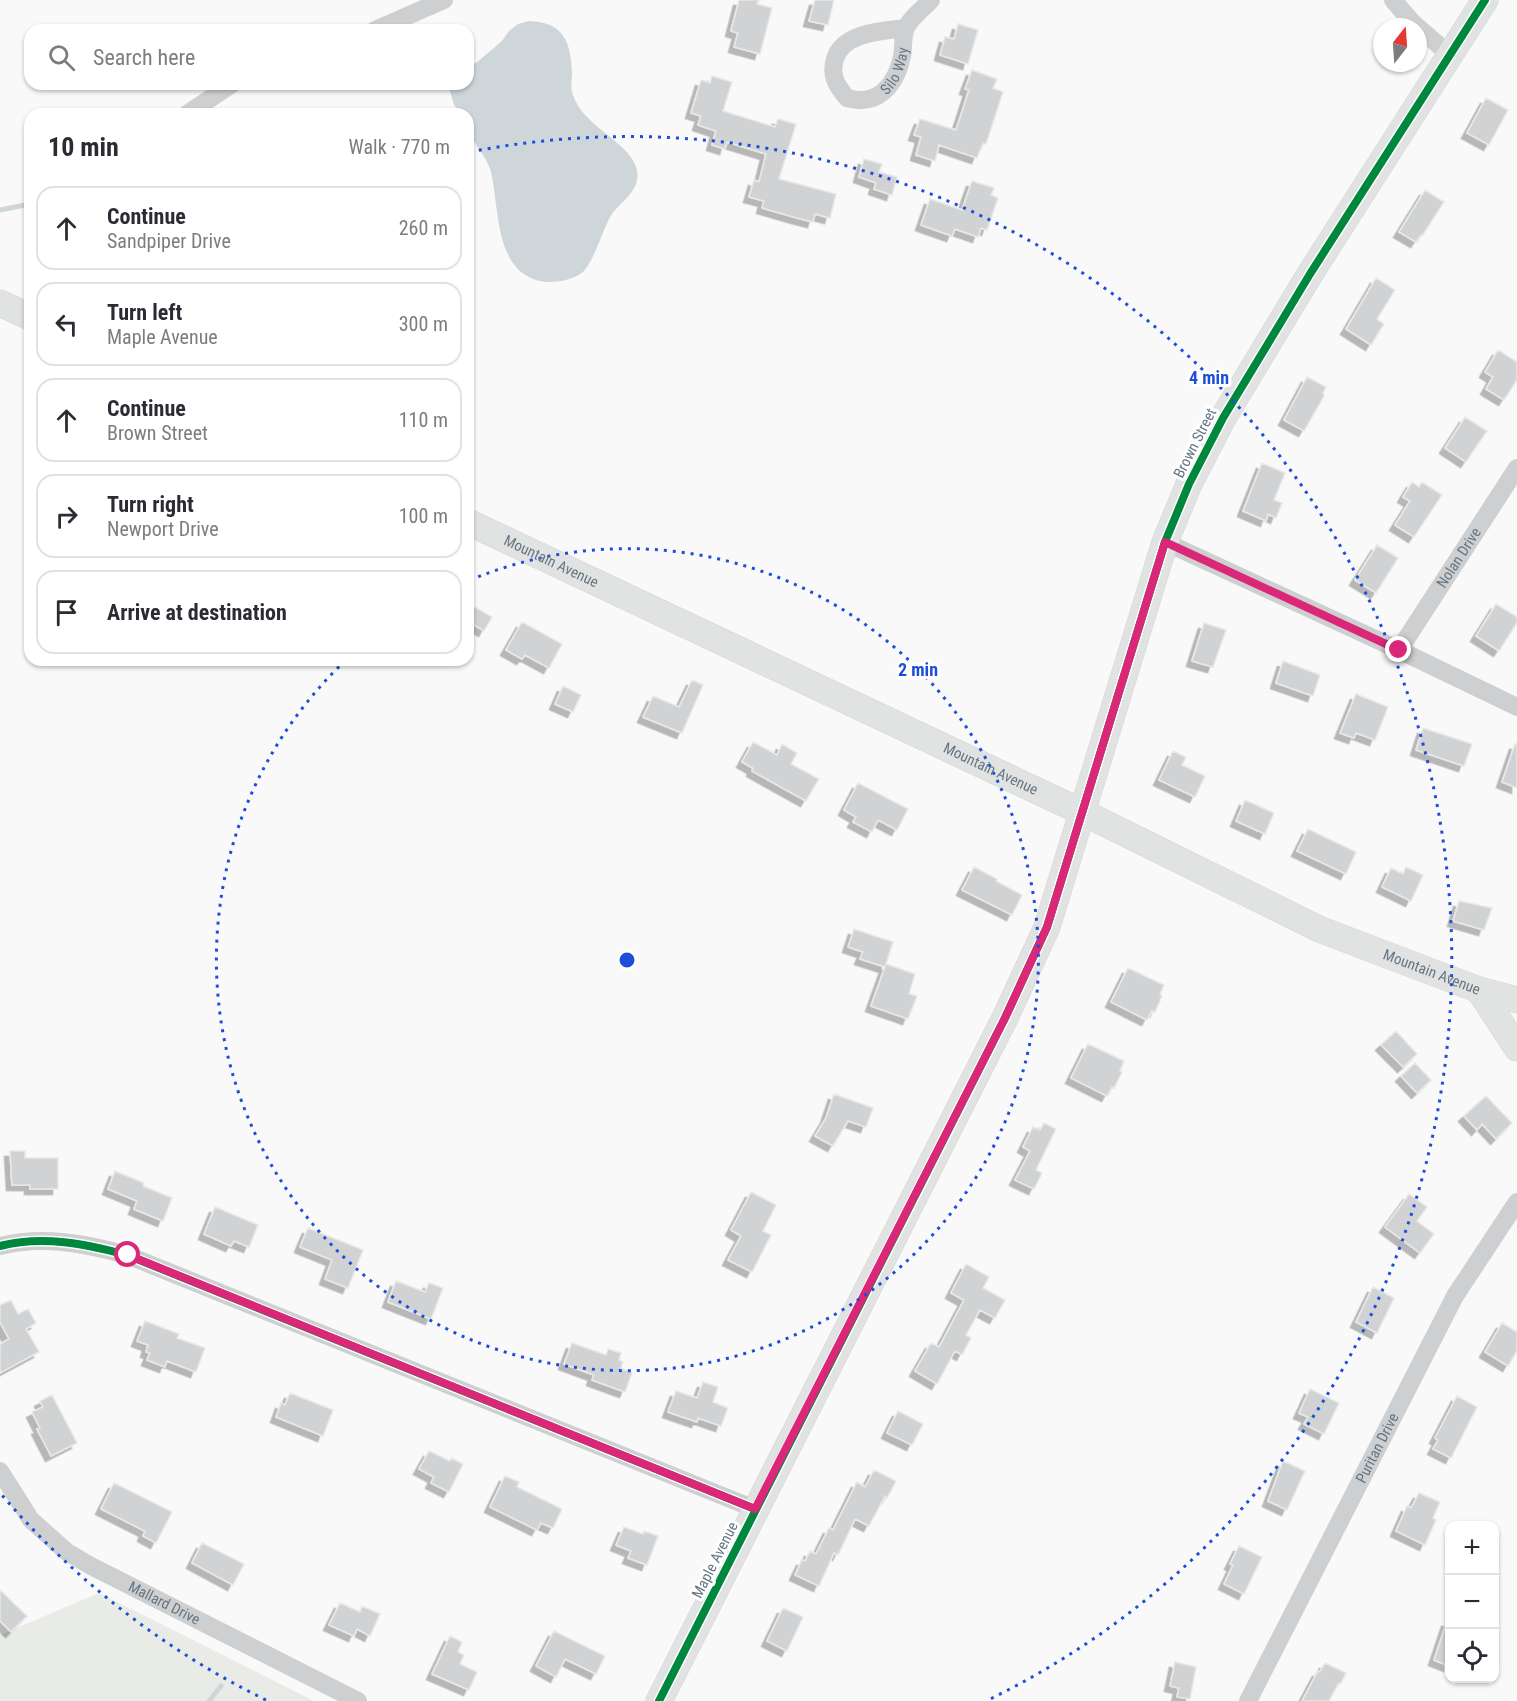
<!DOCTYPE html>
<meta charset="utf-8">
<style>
:root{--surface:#fff;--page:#f2f2f3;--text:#2b2b33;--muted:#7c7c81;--line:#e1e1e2}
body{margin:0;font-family:"Roboto Condensed",sans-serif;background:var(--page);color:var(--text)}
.controls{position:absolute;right:18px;bottom:18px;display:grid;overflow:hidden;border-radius:12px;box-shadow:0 2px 4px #0004}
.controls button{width:54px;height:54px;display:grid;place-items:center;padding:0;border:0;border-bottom:2px solid var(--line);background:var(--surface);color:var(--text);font:30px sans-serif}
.compass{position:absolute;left:1373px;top:18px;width:54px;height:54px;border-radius:50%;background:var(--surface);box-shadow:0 2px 4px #0004;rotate:17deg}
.stop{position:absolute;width:18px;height:18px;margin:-14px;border:4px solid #db2777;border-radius:50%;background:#fff}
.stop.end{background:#db2777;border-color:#fff;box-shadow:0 2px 6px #0008}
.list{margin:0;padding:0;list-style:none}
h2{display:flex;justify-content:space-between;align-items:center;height:78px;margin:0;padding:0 24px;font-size:26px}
h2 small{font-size:20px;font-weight:400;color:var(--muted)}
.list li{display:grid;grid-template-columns:39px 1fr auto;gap:18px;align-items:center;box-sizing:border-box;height:84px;margin:0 12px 12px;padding:0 12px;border:2px solid var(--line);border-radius:18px}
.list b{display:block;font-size:22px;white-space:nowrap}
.list p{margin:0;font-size:20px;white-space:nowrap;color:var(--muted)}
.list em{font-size:20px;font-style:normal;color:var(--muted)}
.icon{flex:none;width:33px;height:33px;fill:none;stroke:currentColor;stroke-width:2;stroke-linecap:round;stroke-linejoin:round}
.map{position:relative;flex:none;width:1517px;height:1701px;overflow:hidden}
.search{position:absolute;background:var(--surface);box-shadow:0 2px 4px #0004;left:24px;top:24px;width:450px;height:66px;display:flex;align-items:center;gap:15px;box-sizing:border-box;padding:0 21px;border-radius:18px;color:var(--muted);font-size:22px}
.panel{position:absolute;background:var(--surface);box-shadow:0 2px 4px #0004;left:24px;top:108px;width:450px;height:558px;border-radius:18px}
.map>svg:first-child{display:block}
.green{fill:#e8ebe6}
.water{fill:#ced6d9}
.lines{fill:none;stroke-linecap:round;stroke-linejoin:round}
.stream{stroke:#ced6d9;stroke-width:5}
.building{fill:#d0d2d3;stroke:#e8e8e8;stroke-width:1.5;filter:url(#shadow)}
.secondary-casing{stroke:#d5d6d7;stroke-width:27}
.street{stroke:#cecfd0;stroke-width:18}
.secondary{stroke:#e1e2e2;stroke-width:26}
.cycleway-casing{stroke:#fff;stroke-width:11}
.cycleway{stroke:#00873e;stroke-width:8}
.route{stroke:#db2777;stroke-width:8}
.ring{fill:none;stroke:#1d4ed8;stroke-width:3;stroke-dasharray:3 6}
.labels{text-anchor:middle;stroke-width:6;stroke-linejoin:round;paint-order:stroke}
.street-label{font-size:15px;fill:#657683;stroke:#fff}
.centre{fill:#1d4ed8;stroke:#fff;stroke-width:3}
.ring-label{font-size:18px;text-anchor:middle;font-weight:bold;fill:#1d4ed8;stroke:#fff;stroke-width:6;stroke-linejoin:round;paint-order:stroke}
</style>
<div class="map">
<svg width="1517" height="1701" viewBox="0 0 1517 1701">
<defs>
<filter id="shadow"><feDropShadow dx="-5.5" dy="5.5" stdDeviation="0" flood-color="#0004"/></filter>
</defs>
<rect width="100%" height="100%" fill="#f9f9f9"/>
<path class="green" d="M99,1593L119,1603L314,1701H0V1635Z"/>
<path class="water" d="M529,21C563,22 571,41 572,73C572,81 570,87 573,95C583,127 631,142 637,170C641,193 619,201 609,219C602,233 593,262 583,272C575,279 559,282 549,282C494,279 500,211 491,172C487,156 472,143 468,128C467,124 468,118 468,114H460L454,105L448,84H468V64L476,63L502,41L509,31L518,24Z"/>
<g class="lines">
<path class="stream" d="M0,210L30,204
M209,1701L221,1686"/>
</g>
<path class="building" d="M739,0H759L757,4L772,8L760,54L734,47L738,33L731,31Z
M815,0H834L828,25L809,21Z
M958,24L978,30L968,64L940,55L945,37L954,39Z
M972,70L997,79L993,88L1003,92L986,144L983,143L977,158L939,145L935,161L916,155L921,137L914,135L920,119L956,130L969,90L965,89Z
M712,76L732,82L723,111L775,127L778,119L796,124L779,179L836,194L830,218L815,214L813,222L797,218L762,208L764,201L749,197L754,180L759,182L766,154L727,142L725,149L712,145L716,131L698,125L701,116L691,113L701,80L710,83Z
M1486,98L1508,110L1489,145L1467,133Z
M864,159L882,164L879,172L897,177L892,195L874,189L876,183L859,177Z
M972,181L994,188L991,195L998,198L987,230L981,228L978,237L955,229L952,236L921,225L930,199L962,210Z
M1425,190L1444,202L1422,236L1421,235L1416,242L1399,232Z
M1376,278L1395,290L1377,319L1384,324L1371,345L1346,329Z
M1498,350L1517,362V380L1504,400L1486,389L1493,377L1485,372Z
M1307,377L1326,387L1323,393L1324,396L1304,431L1284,420Z
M1465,417L1487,431L1466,462L1445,448Z
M1262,463L1285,473L1274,500L1282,503L1276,518L1268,514L1266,521L1243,511Z
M1412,482L1419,487L1422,482L1442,495L1414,537L1395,525L1410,501L1403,497Z
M1377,545L1398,558L1376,593L1355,580Z
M468,603L492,617L484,631L468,621Z
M1496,604L1517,617V623L1499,651L1476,636Z
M522,622L562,644L549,668L525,655L522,659L506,650Z
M1204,623L1226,630L1213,667L1192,661Z
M1283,661L1320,675L1313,696L1276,683Z
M692,680L703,685L682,733L643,717L653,696L679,707Z
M563,686L581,695L573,712L555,704Z
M1356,694L1388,707L1375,740L1356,733L1354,738L1340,733Z
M1423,728L1472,744L1464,766L1416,750Z
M753,742L777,755L782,744L797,753L791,764L819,779L806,801L752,771L753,768L742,762Z
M1515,744H1517V788L1502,782Z
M1173,751L1186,757L1182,765L1205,776L1195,797L1159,780Z
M858,783L908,809L897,830L878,820L872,832L853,822L856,817L844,810Z
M1245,800L1274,813L1265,834L1236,821Z
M1308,829L1356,852L1346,874L1297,851Z
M974,867L997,879L996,881L1022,895L1012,915L962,890Z
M1406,867L1423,875L1411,901L1382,887L1391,868L1403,874Z
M1459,901L1492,908L1484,930L1453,921Z
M854,929L893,942L885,967L860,959L863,952L848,947Z
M886,964L915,974L909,994L917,996L908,1019L871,1006Z
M1128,968L1164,985L1160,994L1162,996L1155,1012L1152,1011L1147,1020L1111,1002Z
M1396,1031L1417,1054L1403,1067L1381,1045Z
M1088,1044L1124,1061L1120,1071L1122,1072L1114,1088L1112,1087L1107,1096L1071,1078Z
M1415,1063L1431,1080L1417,1093L1401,1076Z
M834,1094L873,1108L866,1127L848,1121L833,1146L815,1136L826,1118Z
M1486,1096L1512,1123L1496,1139L1482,1124L1477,1130L1464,1116Z
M1044,1123L1056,1129L1036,1170L1042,1173L1034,1189L1015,1180L1030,1151L1023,1147L1033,1127L1040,1130Z
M10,1151H25V1158H58V1189H30V1185H12Z
M115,1171L144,1183L143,1186L172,1198L163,1221L134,1209L137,1201L108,1189Z
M751,1192L776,1205L763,1231L771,1235L752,1272L728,1260L741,1236L731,1230Z
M1409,1194L1427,1207L1417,1221L1434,1234L1420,1253L1385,1227Z
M215,1207L258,1225L249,1247L234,1241L231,1246L204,1234Z
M308,1228L363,1250L348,1288L325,1279L332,1260L300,1247Z
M966,1264L989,1277L983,1288L1005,1300L995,1318L980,1310L966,1335L971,1338L962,1355L955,1351L937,1384L915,1371L931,1343L939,1347L964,1300L951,1293Z
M396,1281L425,1292L429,1283L443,1288L431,1319L388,1302Z
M1373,1287L1394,1298L1377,1333L1356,1322Z
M11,1300L18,1314L28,1309L36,1323L26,1329L39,1352L0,1373V1344L9,1339L0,1322V1305Z
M145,1321L179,1334L177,1338L205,1348L196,1372L167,1361L165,1367L147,1360L150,1353L146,1352L148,1345L137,1341Z
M1502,1323L1517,1332V1351L1508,1366L1485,1352Z
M572,1343L606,1355L608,1349L621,1353L619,1360L623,1362L621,1368L632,1373L625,1392L592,1380L594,1375L564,1364Z
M703,1382L718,1387L713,1402L728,1408L721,1426L698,1418L697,1422L668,1412L676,1391L697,1398Z
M1310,1389L1339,1403L1324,1434L1304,1424L1308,1417L1299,1413Z
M290,1393L333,1410L323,1436L276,1417L281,1403L285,1405Z
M52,1395L77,1443L51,1456L37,1429L40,1428L32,1412L43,1407L40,1401Z
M1457,1396L1477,1407L1451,1458L1433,1449L1438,1440L1435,1438Z
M898,1411L923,1424L912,1445L887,1433Z
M429,1451L450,1461L451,1458L463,1464L449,1492L431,1483L434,1477L419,1469Z
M1283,1461L1305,1471L1287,1510L1268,1501Z
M874,1470L896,1481L887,1498L885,1496L869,1526L855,1519L838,1555L834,1553L819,1586L795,1575L802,1560L805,1561L810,1551L816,1554L829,1528L833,1530L857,1482L865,1487Z
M505,1476L519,1482L517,1487L562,1509L553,1528L541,1523L537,1530L490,1507Z
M114,1483L172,1512L156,1543L143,1536L145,1531L101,1509Z
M1419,1493L1440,1502L1433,1518L1436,1520L1425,1545L1396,1531L1407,1506L1411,1508Z
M624,1527L643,1534L644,1531L658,1536L647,1565L628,1558L631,1551L616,1545Z
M202,1543L244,1564L233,1585L192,1563Z
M1239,1546L1262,1557L1244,1594L1224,1584L1233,1565L1230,1564Z
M0,1590L27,1616L11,1632L0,1621Z
M340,1603L360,1612L362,1606L380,1614L370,1636L357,1629L354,1636L329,1625Z
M783,1608L803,1617L787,1651L767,1641Z
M1447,1621H1449V1666L1434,1660Z
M554,1631L605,1656L596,1674L565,1659L556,1677L536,1666Z
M450,1636L462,1642L458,1652L464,1655L460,1664L477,1672L469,1690L432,1674Z
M1175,1662L1196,1667L1190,1699L1177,1697L1179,1688L1170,1686Z
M1325,1663L1346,1673L1341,1683L1338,1684L1329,1701H1302L1318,1671L1320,1672Z"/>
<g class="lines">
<defs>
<g id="secondary">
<path d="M0,303L30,317"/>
<path id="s5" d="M468,522L1082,812L1319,929L1479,990L1517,1000"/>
<path d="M1479,990L1517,1048"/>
<path d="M659,1701L1005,1018L1047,927L1165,542L1189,484L1223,418L1310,274L1485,0"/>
</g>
</defs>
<use href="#secondary" class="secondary-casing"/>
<g class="street">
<path d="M1393,0L1412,22L1450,55"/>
<path id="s1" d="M906,28C883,31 843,32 835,59C830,75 836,85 847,98C878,107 896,85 902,56C904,48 902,36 906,28C910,18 924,8 931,0"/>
<path d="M375,30L444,0"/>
<path d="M187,114L232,84"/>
<path d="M1165,542L1399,650L1517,707"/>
<path id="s2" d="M1399,650L1517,468"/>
<path d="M0,1246C43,1235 86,1244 127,1255L755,1509"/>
<path id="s3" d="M0,1471L31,1520L67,1552L91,1566L358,1701"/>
<path id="s4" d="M1248,1701L1455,1296L1517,1202"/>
</g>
<use href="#secondary" class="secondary"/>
<defs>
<path id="cycleway" d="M0,1246C43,1235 86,1244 127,1255L755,1509
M659,1701L1005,1018L1047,927L1165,542L1189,484L1223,418L1310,274L1485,0"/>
</defs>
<use href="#cycleway" class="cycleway-casing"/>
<use href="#cycleway" class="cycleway"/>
</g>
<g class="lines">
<path class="route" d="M128,1255L755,1509L1005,1018L1047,927L1165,542L1399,650"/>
</g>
<g class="ring">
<path d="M470 580A411 411 0 1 1 344 662"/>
<path d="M266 1700A823 823 0 0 1 1 1494M470 152A823 823 0 0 1 988 1700"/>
</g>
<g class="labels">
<g class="street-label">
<text dy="5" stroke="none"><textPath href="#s1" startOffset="188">Silo Way</textPath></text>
<text transform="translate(1195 443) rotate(-63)" y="5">Brown Street</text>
<text dy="5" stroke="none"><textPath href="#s2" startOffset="110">Nolan Drive</textPath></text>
<text dy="5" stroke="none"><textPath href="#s5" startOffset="92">Mountain Avenue</textPath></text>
<text dy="5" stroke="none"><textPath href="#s5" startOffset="578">Mountain Avenue</textPath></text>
<text dy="5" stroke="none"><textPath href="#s5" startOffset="1064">Mountain Avenue</textPath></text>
<text dy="5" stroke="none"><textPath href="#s4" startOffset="284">Puritan Drive</textPath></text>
<text transform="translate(715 1560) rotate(-63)" y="5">Maple Avenue</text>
<text dy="5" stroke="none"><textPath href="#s3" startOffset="216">Mallard Drive</textPath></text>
</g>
</g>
<circle cx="627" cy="960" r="9" class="centre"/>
<g class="ring-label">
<text x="1209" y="384">4 min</text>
<text x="918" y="676">2 min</text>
</g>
</svg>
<div class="controls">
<button>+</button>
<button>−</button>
<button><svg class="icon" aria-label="locate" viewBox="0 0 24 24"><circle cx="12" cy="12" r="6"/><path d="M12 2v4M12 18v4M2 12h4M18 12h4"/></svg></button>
</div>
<svg class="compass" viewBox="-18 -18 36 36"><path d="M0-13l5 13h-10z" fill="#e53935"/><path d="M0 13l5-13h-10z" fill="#7c7c81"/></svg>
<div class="stop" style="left:128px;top:1255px"></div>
<div class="stop end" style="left:1399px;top:650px"></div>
<div class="search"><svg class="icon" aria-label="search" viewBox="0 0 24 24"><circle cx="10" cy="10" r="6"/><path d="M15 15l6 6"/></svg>Search here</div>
<section class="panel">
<h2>10 min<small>Walk · 770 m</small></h2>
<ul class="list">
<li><svg class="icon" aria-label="ahead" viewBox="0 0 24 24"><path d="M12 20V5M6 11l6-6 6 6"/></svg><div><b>Continue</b><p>Sandpiper Drive</p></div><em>260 m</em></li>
<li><svg class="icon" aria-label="left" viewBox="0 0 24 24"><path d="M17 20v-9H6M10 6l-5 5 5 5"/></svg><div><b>Turn left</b><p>Maple Avenue</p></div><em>300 m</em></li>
<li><svg class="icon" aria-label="ahead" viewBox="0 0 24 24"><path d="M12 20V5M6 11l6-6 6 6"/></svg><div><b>Continue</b><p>Brown Street</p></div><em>110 m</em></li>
<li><svg class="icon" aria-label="right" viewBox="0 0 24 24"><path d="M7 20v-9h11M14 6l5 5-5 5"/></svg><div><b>Turn right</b><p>Newport Drive</p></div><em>100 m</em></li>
<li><svg class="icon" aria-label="arrive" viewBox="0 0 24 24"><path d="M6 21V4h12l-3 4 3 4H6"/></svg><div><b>Arrive at destination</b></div></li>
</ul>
</section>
</div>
